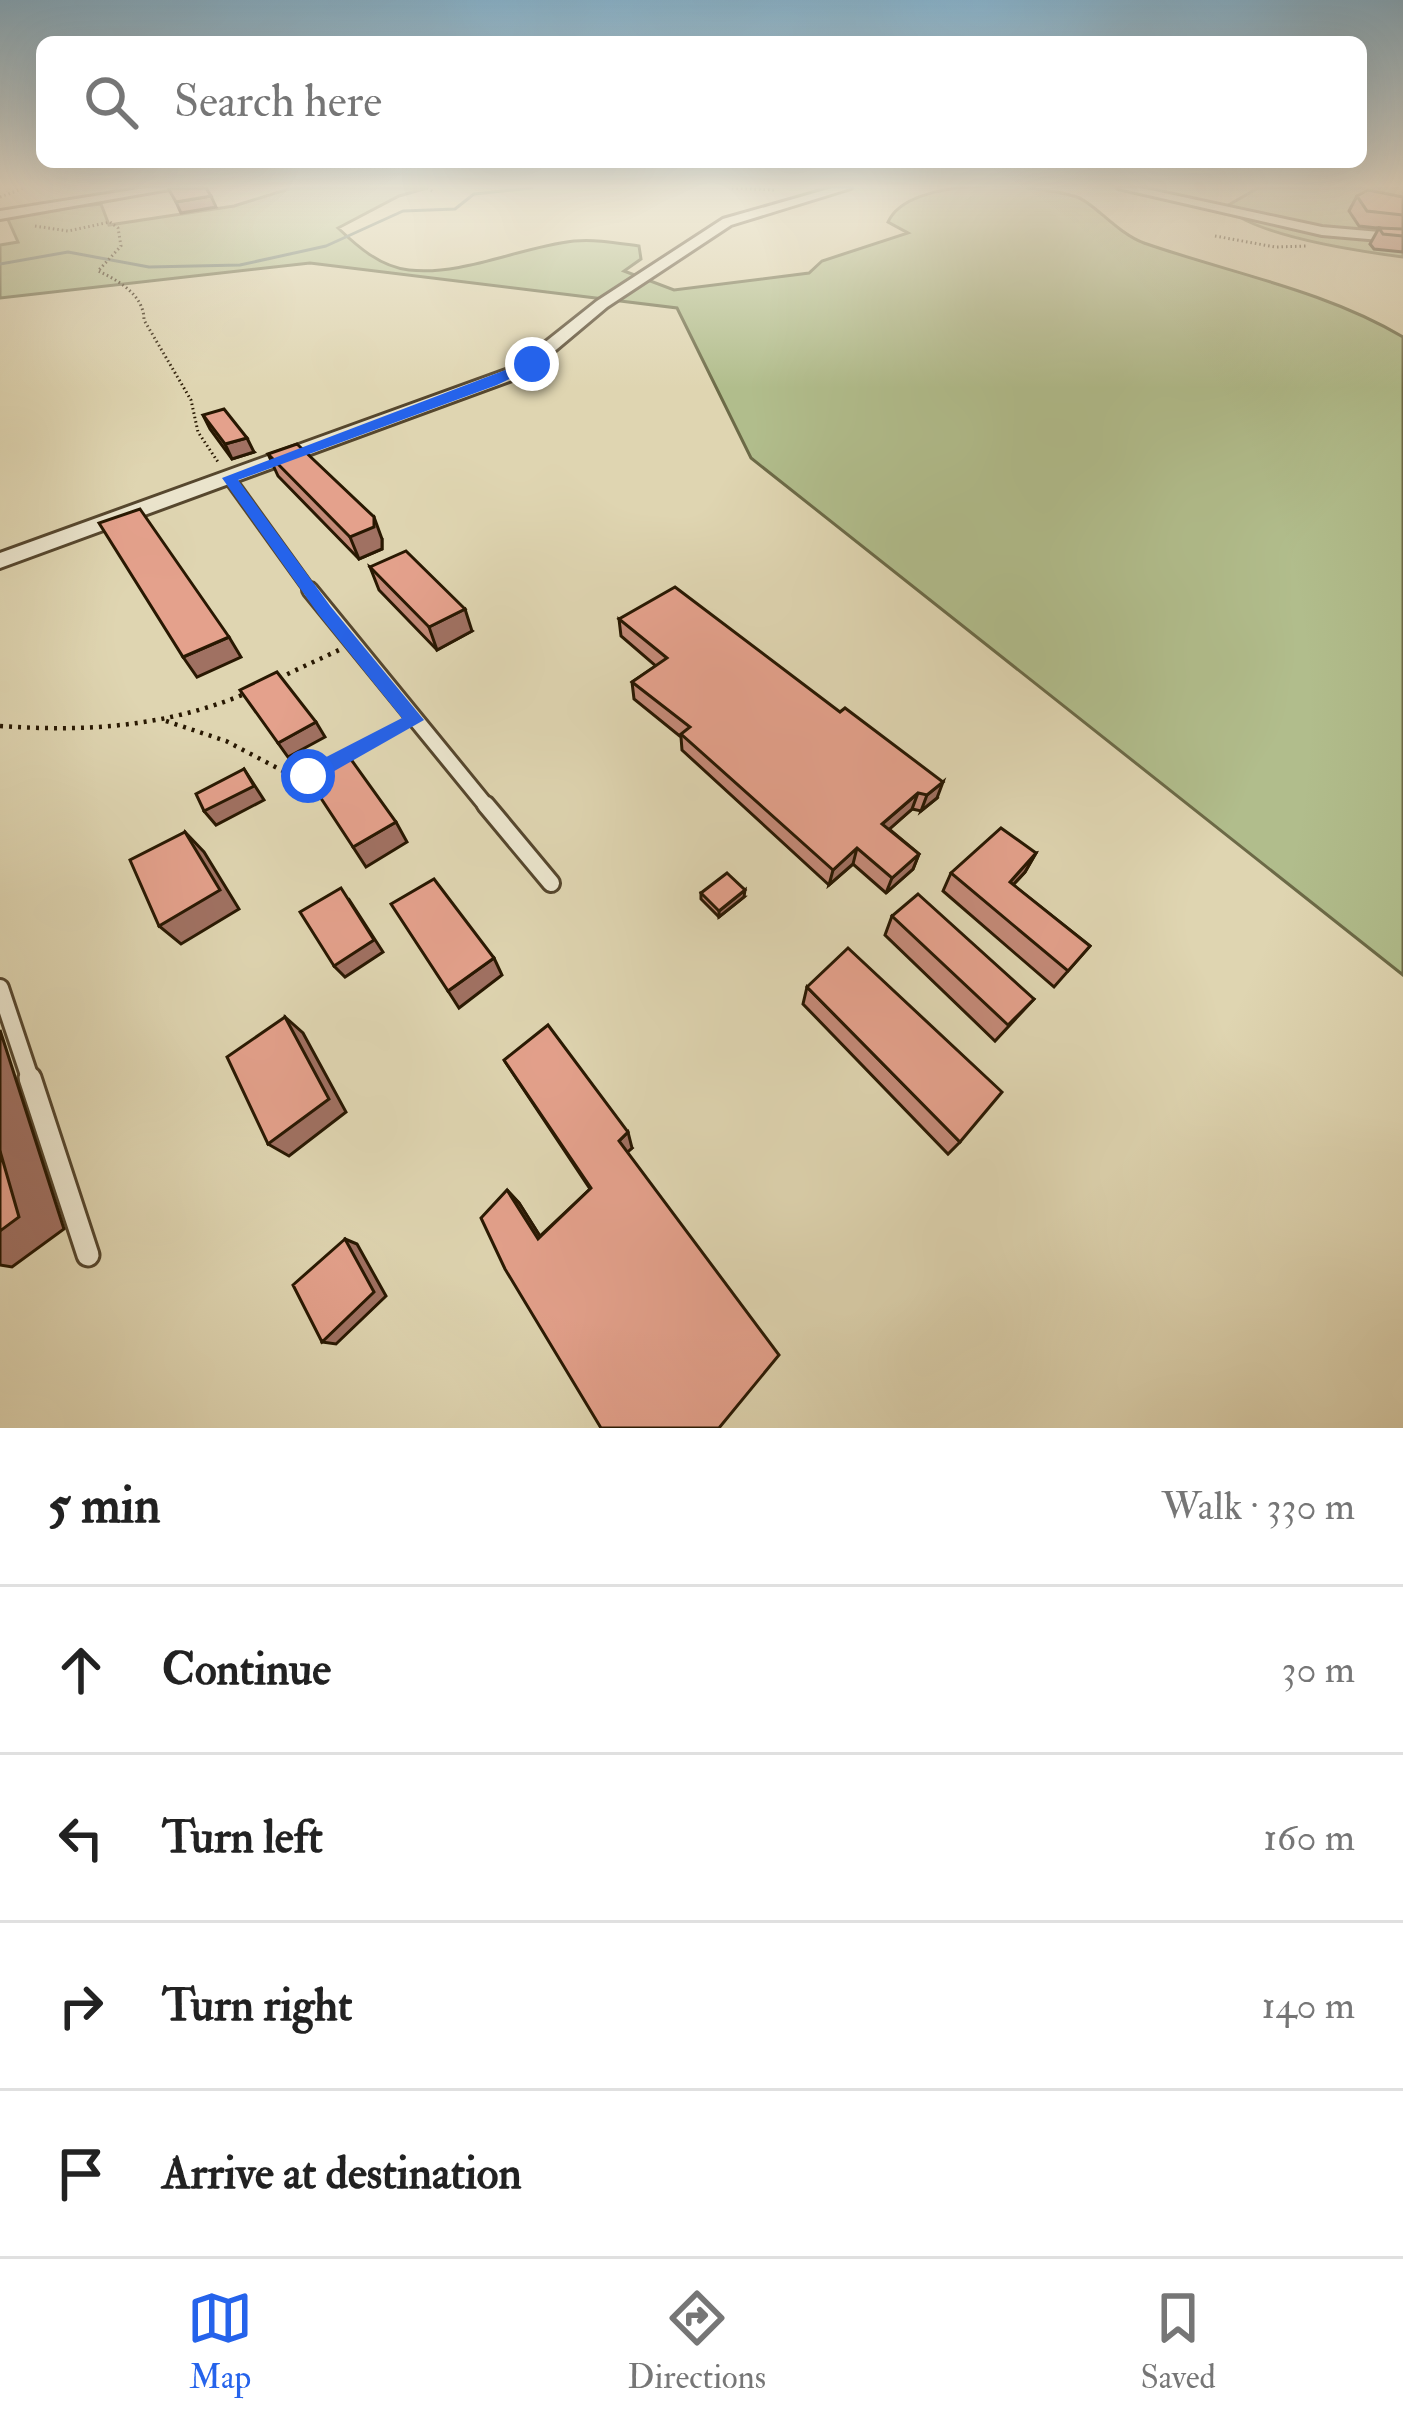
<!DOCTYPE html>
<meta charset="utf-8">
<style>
:root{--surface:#fff;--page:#f6f6f6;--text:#222;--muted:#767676;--line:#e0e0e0;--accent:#2563eb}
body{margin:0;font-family:"IM FELL Double Pica",serif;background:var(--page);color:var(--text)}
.stop{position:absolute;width:36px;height:36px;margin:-27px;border:9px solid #2563eb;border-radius:50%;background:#fff}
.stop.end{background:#2563eb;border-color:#fff;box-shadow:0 3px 12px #0008}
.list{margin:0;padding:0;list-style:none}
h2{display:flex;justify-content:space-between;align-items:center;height:156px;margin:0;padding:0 48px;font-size:51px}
h2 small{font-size:39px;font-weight:400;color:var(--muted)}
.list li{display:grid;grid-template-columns:78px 1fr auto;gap:36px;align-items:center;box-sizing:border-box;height:168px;padding:0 48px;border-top:3px solid var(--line)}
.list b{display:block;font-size:45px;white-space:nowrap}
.list em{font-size:39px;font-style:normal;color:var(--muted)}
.icon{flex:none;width:66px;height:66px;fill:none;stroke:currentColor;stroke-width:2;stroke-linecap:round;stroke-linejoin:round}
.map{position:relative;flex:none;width:1403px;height:1428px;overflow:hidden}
.search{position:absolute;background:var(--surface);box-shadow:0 12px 48px #0002;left:36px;right:36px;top:36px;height:132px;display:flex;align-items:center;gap:30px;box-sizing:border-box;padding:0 42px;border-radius:18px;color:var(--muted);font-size:45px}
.sheet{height:828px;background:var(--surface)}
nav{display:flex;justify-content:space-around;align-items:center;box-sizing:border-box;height:168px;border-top:3px solid var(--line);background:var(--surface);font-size:33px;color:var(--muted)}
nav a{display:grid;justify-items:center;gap:6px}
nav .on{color:var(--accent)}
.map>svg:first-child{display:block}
.green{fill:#b1bd8c;stroke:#6c6a47;stroke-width:3}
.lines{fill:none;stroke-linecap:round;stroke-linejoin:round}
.stream{stroke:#69786c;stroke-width:3}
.service-far3-casing{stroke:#56472e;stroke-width:15}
.service-far2-casing{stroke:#56472e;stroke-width:20}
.service-far1-casing{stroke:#56472e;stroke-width:22}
.service-casing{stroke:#56472e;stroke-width:27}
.minor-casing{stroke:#56472e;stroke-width:6}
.path-far1{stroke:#281802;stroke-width:3;stroke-dasharray:1.5 3;stroke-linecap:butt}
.path{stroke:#281802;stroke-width:4.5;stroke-dasharray:3 6;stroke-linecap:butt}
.service-far3{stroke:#eae4cc;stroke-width:10}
.service-far2{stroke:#eae4cc;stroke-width:14}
.service-far1{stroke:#eae4cc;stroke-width:16}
.service{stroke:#eae4cc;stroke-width:21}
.minor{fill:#eae4cc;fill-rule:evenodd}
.wall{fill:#c48a78;stroke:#281802;stroke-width:3}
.shaded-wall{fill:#a07162;stroke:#281802;stroke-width:3}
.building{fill:#e4a18c;stroke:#281802;stroke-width:3}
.route{fill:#2563eb}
</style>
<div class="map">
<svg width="1403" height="1428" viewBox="0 0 1403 1428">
<rect width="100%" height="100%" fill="#dfd5b1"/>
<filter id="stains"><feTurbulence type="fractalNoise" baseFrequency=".00167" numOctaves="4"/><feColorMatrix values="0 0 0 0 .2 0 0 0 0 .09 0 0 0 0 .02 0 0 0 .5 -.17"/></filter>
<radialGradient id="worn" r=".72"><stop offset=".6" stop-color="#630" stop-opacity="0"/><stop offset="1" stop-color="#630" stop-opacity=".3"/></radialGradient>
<path class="green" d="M292,188H427L399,196L338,228C357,246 380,267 409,270C463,276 520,247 574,241C596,239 617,243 639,246L641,259L624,271L674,290L809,273L822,261L908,233L888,222C909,175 1035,183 1077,197C1093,202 1118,234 1144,243C1230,273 1324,290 1403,337V975L751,458L677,308L310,263L0,298V245L18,242L6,215L101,204L109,225L234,206Z
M1258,188H1403V257C1357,251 1258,237 1225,207Z"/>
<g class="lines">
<path class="stream" d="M0,264L68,252L149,267L240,265L326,246L403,211L455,209L474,194L532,188"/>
<defs>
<path id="service-far3" d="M229,478L312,593"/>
<path id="service-far2" d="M310,590L488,808"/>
<path id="service-far1" d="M486,805L551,883
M0,988L31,1081"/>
<path id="service" d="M30,1078L88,1255"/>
<path id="minor" d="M145,188H175L0,219V211Z
M832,188H851L731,225L607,307L526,375L0,568V553L514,367L597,301L723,219Z
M1118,188H1141L1322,227L1403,234V242L1322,235Z"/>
</defs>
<use href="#service-far3" class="service-far3-casing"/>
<use href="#service-far2" class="service-far2-casing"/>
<use href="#service-far1" class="service-far1-casing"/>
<use href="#service" class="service-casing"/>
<use href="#minor" class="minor-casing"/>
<path class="path-far1" d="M427,188L434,192
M732,188L774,190
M0,197L24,188
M35,226L68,231L110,222L118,228L121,246L98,271C118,280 144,295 144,320L191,400L198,432L218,462
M1215,236L1275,247L1308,246"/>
<path class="path" d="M279,678L339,650
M166,721L226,741L285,772L308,776L401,728
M0,726C86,732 166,727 247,693"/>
<use href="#service-far3" class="service-far3"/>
<use href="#service-far2" class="service-far2"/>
<use href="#service-far1" class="service-far1"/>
<use href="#service" class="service"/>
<use href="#minor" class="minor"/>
</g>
<path class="wall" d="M1357,196L1403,197V252L1374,249L1370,244L1379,228L1386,229L1359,226L1349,211Z
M203,415L254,452L232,459L210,429Z
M268,454L382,539V549L359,559L278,476Z
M370,567L472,631L437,650L379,590Z
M619,619L937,798L921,811L912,809L889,829L919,854L913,869L886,893L853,864L829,885L682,750L681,737L634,699L632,682L656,666L621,636Z
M1036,853L1025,872L1013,885L1090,946L1054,987L943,891L951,873Z
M701,893L744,897L719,917L701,899Z
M892,916L1034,999L995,1041L885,935Z
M807,987L960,1142L948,1154L803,1004Z
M504,1060L632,1148L627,1152L601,1428L507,1190L519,1203L540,1236L590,1189Z"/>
<path class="shaded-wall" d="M211,196L216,207L181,213L176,202Z
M247,438L254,452L232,459L225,444Z
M374,517L382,539V549L359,559L350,537Z
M465,609L472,631L437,650L429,627Z
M229,637L241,657L197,677L183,657Z
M316,722L325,737L288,757L278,743Z
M244,769L264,800L216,825L204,811Z
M943,782L937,798L921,811L927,795Z
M918,793L912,809L877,840L882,824Z
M396,822L407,842L366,867L353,847Z
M185,832L204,852L239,909L181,944L159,926Z
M857,848L853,864L829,885L833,870Z
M1036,853L1025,872L999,900L1010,882Z
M919,854L913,869L886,893L892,878Z
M745,890L744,897L719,917V911Z
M350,901L383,952L345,977L334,966Z
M494,958L502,975L459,1008L448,991Z
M285,1017L303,1033L346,1112L289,1156L268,1144Z
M0,1030L64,1229L12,1267L0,1265Z
M628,1132L632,1148L623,1156L619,1141Z
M507,1190L519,1203L548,1249L538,1239Z
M345,1239L357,1244L386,1296L336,1344L322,1342Z"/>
<path class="building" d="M168,188H206L211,196L176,202Z
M1368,190L1403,197V215L1367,211L1357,196Z
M1379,228L1403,229V236L1383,234Z
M224,409L247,438L225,444L203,415Z
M297,444L374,517V527L350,537L268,454Z
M140,509L229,637L183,657L99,523Z
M406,551L465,609L429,627L370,567Z
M675,587L840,712L845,708L943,782L927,795L918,793L882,824L919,854L892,878L857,848L833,870L681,734L690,727L632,682L667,658L619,619Z
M277,672L316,722L278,743L240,690Z
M350,758L396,822L353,847L309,780Z
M244,769L254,786L204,811L196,794Z
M1001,828L1036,853L1010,882L1090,946L1068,971L951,873Z
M185,832L220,890L159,926L130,860Z
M727,873L745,890L719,911L701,893Z
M434,879L494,958L448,991L391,904Z
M341,888L374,940L334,966L300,912Z
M918,894L1034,999L1008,1025L892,916Z
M848,948L1002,1092L960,1142L807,987Z
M285,1017L329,1099L268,1144L227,1057Z
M548,1025L628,1132L619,1141L779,1355L719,1428H601L505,1269L481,1218L507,1190L538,1239L591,1188L504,1060Z
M0,1151L19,1217L0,1231Z
M345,1239L374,1292L322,1342L293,1285Z"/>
<linearGradient id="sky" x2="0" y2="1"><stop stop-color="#87b6d2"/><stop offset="0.48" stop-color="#f1ecdc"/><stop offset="1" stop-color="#f1ecdc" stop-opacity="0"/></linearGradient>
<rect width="1403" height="388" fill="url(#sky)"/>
<path class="route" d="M532,360L537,366L497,385L238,480L331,607L424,720L315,782H301V770L402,718L319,615L222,478Z"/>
<rect width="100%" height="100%" filter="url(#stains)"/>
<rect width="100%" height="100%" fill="url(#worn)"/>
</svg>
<div class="stop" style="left:308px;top:776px"></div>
<div class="stop end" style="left:532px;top:364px"></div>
<div class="search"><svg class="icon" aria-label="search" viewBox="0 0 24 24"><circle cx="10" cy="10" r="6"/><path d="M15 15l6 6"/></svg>Search here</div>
</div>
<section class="sheet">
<h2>5 min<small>Walk · 330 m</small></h2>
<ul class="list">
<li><svg class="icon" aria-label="ahead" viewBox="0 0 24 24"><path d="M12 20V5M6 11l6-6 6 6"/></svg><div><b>Continue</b></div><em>30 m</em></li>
<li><svg class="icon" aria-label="left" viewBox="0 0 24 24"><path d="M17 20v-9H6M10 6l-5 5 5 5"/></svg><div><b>Turn left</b></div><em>160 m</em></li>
<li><svg class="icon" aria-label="right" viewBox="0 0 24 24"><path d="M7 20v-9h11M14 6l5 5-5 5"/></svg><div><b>Turn right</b></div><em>140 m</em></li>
<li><svg class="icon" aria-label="arrive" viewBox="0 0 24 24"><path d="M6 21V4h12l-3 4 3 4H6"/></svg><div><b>Arrive at destination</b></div></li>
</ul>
</section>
<nav>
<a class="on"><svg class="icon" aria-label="map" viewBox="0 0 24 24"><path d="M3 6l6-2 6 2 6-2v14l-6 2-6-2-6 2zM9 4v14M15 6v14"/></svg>Map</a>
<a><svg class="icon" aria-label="directions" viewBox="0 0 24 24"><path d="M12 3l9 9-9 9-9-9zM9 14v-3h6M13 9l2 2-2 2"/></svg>Directions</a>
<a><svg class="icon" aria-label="saved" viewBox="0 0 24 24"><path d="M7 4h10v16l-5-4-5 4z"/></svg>Saved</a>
</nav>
